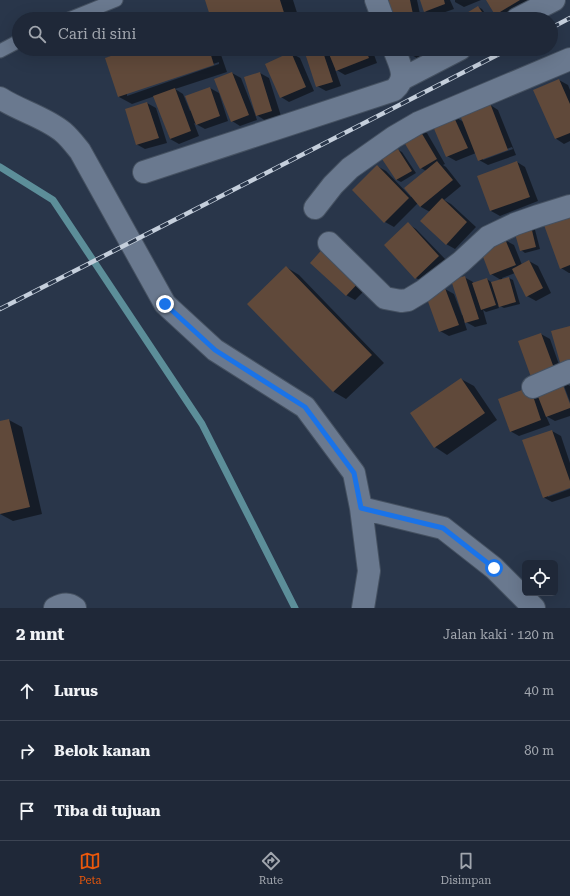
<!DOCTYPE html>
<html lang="id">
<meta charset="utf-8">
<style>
:root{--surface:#1f2838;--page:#273040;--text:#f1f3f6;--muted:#a1a6ae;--line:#3c4453;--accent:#ea580c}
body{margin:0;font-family:"Roboto Serif",serif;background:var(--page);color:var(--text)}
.controls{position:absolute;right:12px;bottom:12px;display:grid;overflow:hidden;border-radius:6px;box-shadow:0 4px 16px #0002}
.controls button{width:36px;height:36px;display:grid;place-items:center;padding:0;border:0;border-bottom:1px solid var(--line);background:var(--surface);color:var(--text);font:20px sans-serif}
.stop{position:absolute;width:12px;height:12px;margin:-9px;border:3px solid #1a73e8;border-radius:50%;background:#fff}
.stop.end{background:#1a73e8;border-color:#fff;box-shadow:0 1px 4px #0008}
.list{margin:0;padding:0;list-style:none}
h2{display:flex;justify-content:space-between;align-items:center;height:52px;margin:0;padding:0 16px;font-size:17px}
h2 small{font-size:13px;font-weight:400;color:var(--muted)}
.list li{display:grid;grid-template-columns:26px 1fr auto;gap:12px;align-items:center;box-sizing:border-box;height:60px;padding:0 16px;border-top:1px solid var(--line)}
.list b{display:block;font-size:15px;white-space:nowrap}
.list em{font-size:13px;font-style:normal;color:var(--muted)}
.icon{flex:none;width:22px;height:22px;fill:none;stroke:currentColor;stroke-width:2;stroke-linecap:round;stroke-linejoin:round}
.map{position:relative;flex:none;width:570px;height:608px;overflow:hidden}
.search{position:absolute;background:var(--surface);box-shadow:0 4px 16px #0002;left:12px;right:12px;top:12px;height:44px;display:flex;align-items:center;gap:10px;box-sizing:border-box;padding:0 14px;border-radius:22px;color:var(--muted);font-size:15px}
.sheet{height:232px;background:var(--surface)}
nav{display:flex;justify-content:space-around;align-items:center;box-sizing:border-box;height:56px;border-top:1px solid var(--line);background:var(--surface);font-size:11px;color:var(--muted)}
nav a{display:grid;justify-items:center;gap:2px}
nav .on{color:var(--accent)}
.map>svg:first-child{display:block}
.shadow{fill:#0007;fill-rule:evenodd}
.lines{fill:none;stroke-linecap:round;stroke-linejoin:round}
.stream{stroke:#5c8e99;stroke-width:7}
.building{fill:#60493a}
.lane-casing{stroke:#455161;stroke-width:15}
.street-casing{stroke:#455161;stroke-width:24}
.lane{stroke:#6a798f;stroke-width:13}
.street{stroke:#6a798f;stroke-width:22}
.rail-casing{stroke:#c5cfdc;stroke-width:4.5}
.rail{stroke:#29364a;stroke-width:3;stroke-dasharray:9;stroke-linecap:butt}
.route{stroke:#1a73e8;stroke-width:5}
</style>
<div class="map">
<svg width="570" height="608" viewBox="0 0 570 608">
<rect width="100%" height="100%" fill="#29364a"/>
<path class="shadow" d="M206,0H293L299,19H212Z
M389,0H417L421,19H394Z
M421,0H450L454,9L434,16L425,11Z
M455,0H481L464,7L455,2Z
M487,0H537L504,19L495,14Z
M478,7L482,9L489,19H459Z
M134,49H219L227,72L175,89L183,94L190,111L191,110L210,88L219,93L228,121L205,129L194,123L199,136L179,144L170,139L155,96L132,104L119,97L106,58ZM219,62V64L127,96V93Z
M310,49H327L329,50L328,49H372L377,63L345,75L335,69L341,86L326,91L317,86Z
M407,49H443L417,58L408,53Z
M291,53L300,58L314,91L289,102L281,97Z
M232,73L241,78L255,114L256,113L260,73L269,78L281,116L266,121L255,114L257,120L240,126L232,121Z
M559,80L568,85L570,90V141L564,144L555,138Z
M147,103L156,108L167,143L145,149L136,144Z
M489,104L498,110L516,155L488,165L479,160L476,153L456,161L447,156L453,116L464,122ZM512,147L513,149L483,160V158Z
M418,128L427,133L445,164L443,165L446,167L461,186L444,200L451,204L476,227L455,249L446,244L430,212L421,207L418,203L394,227L385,222L353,190L377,166L386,171L411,197L412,196L426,171L421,168Z
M398,150L402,152L416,173L401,182L397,180L384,159Z
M517,162L525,167L538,201L500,216L491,211Z
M570,217V273H569L561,268Z
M408,224L416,229L447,261L424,283L416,278Z
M534,226L540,249L525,253L521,250Z
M505,240L514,245L522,265L529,261L538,266L551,293L536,301L527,296L515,273L502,278L503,280L509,278L513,280L520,304L504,308L498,305L499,308L486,312L483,310L487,324L475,327L464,321L467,330L449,336L440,331L445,289L454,294L462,315H464V277L473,282L474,284L487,279L491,282V283L501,280L491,274Z
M326,246L370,285L355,300L346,295Z
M286,267L299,275L384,363L346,399L334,392L249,304Z
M541,334L550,339L562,373L540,381Z
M461,379L474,386L497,420L447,455L435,447Z
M561,381L570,386V402L564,386H562L570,407V416L555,421L546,416L550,425L519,436L510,431L499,399Z
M9,420L22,427L42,514L13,521L0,514V422Z
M552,431L561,436L570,463V487L548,495V497L570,489V496L552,502L543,497Z"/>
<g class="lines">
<path class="stream" d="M0,167L53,200L202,424L295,608"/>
</g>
<path class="building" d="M205,0H280L286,19H211Z
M388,0H410L414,19H392Z
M420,0H444L445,4L424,12Z
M486,0H520L495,15Z
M478,6L486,18L485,19H457Z
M131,49H209L214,65L118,97L105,58Z
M306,49H322L333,82L316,87L304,50Z
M327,49H365L369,58L336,71Z
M406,49H420L407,54Z
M291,52L306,87L280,98L265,64Z
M232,72L249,115L231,122L214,79Z
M260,72L272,111L256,116L244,77Z
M559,79L570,104V133L555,139L533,90Z
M210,87L220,116L196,125L185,96Z
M175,88L191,131L170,139L153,96Z
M147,102L159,138L136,145L125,109Z
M490,103L508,150L478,161L460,115Z
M453,115L468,148L446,157L432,124Z
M418,127L437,159L420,169L401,137Z
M398,149L412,171L396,180L382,159Z
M437,161L453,180L420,207L404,188Z
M517,161L530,197L490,211L477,176Z
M377,165L409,198L384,223L352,190Z
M442,198L467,222L446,245L420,221Z
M570,216V265L560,269L544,225Z
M408,222L439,256L415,279L384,245Z
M530,222L536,247L520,251L513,227Z
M505,239L516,265L490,275L480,249Z
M326,245L362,279L346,296L310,263Z
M529,260L543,288L526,297L512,269Z
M286,266L372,355L333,392L247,304Z
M465,276L479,319L465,323L451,280Z
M509,277L516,302L499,307L491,282Z
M487,278L496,305L481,310L472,283Z
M445,288L459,325L439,332L426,296Z
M570,326V363L561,366L551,331Z
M541,333L554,368L531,377L518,341Z
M461,378L485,413L434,448L410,413Z
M561,380L570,404V408L546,417L535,389Z
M530,387L541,420L510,432L498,399Z
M9,419L30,507L0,514V421Z
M552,430L570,481V488L543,498L522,440Z"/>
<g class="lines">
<defs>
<path id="lane" d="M69,19L116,0
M0,51L19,41"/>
<path id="street" d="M376,0L383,19
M517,19L554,0
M402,79L460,49
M0,98C20,111 45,117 63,132C70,138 75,145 80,151L165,304L215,350L305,407L354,473L361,508L369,571L363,608
M144,172L394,90C409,77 399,64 394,49
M315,208L333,185L350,168L394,137L418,123L570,59
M329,243L385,298L401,301L408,300L423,291L461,262L488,237L515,224L538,216L570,206
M533,387L570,371
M361,508L443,528L494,568L534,608
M55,608C62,604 69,603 75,608"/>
</defs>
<use href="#lane" class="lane-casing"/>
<use href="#street" class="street-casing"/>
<use href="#lane" class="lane"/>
<use href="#street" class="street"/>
<defs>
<path id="rail" d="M551,28L570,18
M0,309L509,49"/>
</defs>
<use href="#rail" class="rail-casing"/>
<use href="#rail" class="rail"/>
</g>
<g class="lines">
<path class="route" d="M165,304L215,350L305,407L354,473L361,508L443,528L494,568"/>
</g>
</svg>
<div class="controls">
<button><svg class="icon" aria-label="locate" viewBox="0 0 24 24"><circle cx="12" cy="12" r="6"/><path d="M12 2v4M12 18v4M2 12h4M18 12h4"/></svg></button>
</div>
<div class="stop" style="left:494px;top:568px"></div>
<div class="stop end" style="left:165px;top:304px"></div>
<div class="search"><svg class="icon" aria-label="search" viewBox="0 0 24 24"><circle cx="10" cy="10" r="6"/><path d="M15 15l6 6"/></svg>Cari di sini</div>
</div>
<section class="sheet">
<h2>2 mnt<small>Jalan kaki · 120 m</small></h2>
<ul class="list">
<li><svg class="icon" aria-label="ahead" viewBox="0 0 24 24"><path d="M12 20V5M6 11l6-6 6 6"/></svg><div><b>Lurus</b></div><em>40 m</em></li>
<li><svg class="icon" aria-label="right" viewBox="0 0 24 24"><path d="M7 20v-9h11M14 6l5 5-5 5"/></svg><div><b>Belok kanan</b></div><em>80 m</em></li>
<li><svg class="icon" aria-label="arrive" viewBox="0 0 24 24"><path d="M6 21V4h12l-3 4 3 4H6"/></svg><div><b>Tiba di tujuan</b></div></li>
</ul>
</section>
<nav>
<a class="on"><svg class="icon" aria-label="map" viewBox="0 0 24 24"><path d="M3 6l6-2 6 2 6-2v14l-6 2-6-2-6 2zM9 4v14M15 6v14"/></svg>Peta</a>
<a><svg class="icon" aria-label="directions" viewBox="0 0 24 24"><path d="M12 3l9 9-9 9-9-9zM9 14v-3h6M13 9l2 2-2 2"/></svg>Rute</a>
<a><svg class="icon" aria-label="saved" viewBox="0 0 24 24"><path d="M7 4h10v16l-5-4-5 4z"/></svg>Disimpan</a>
</nav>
